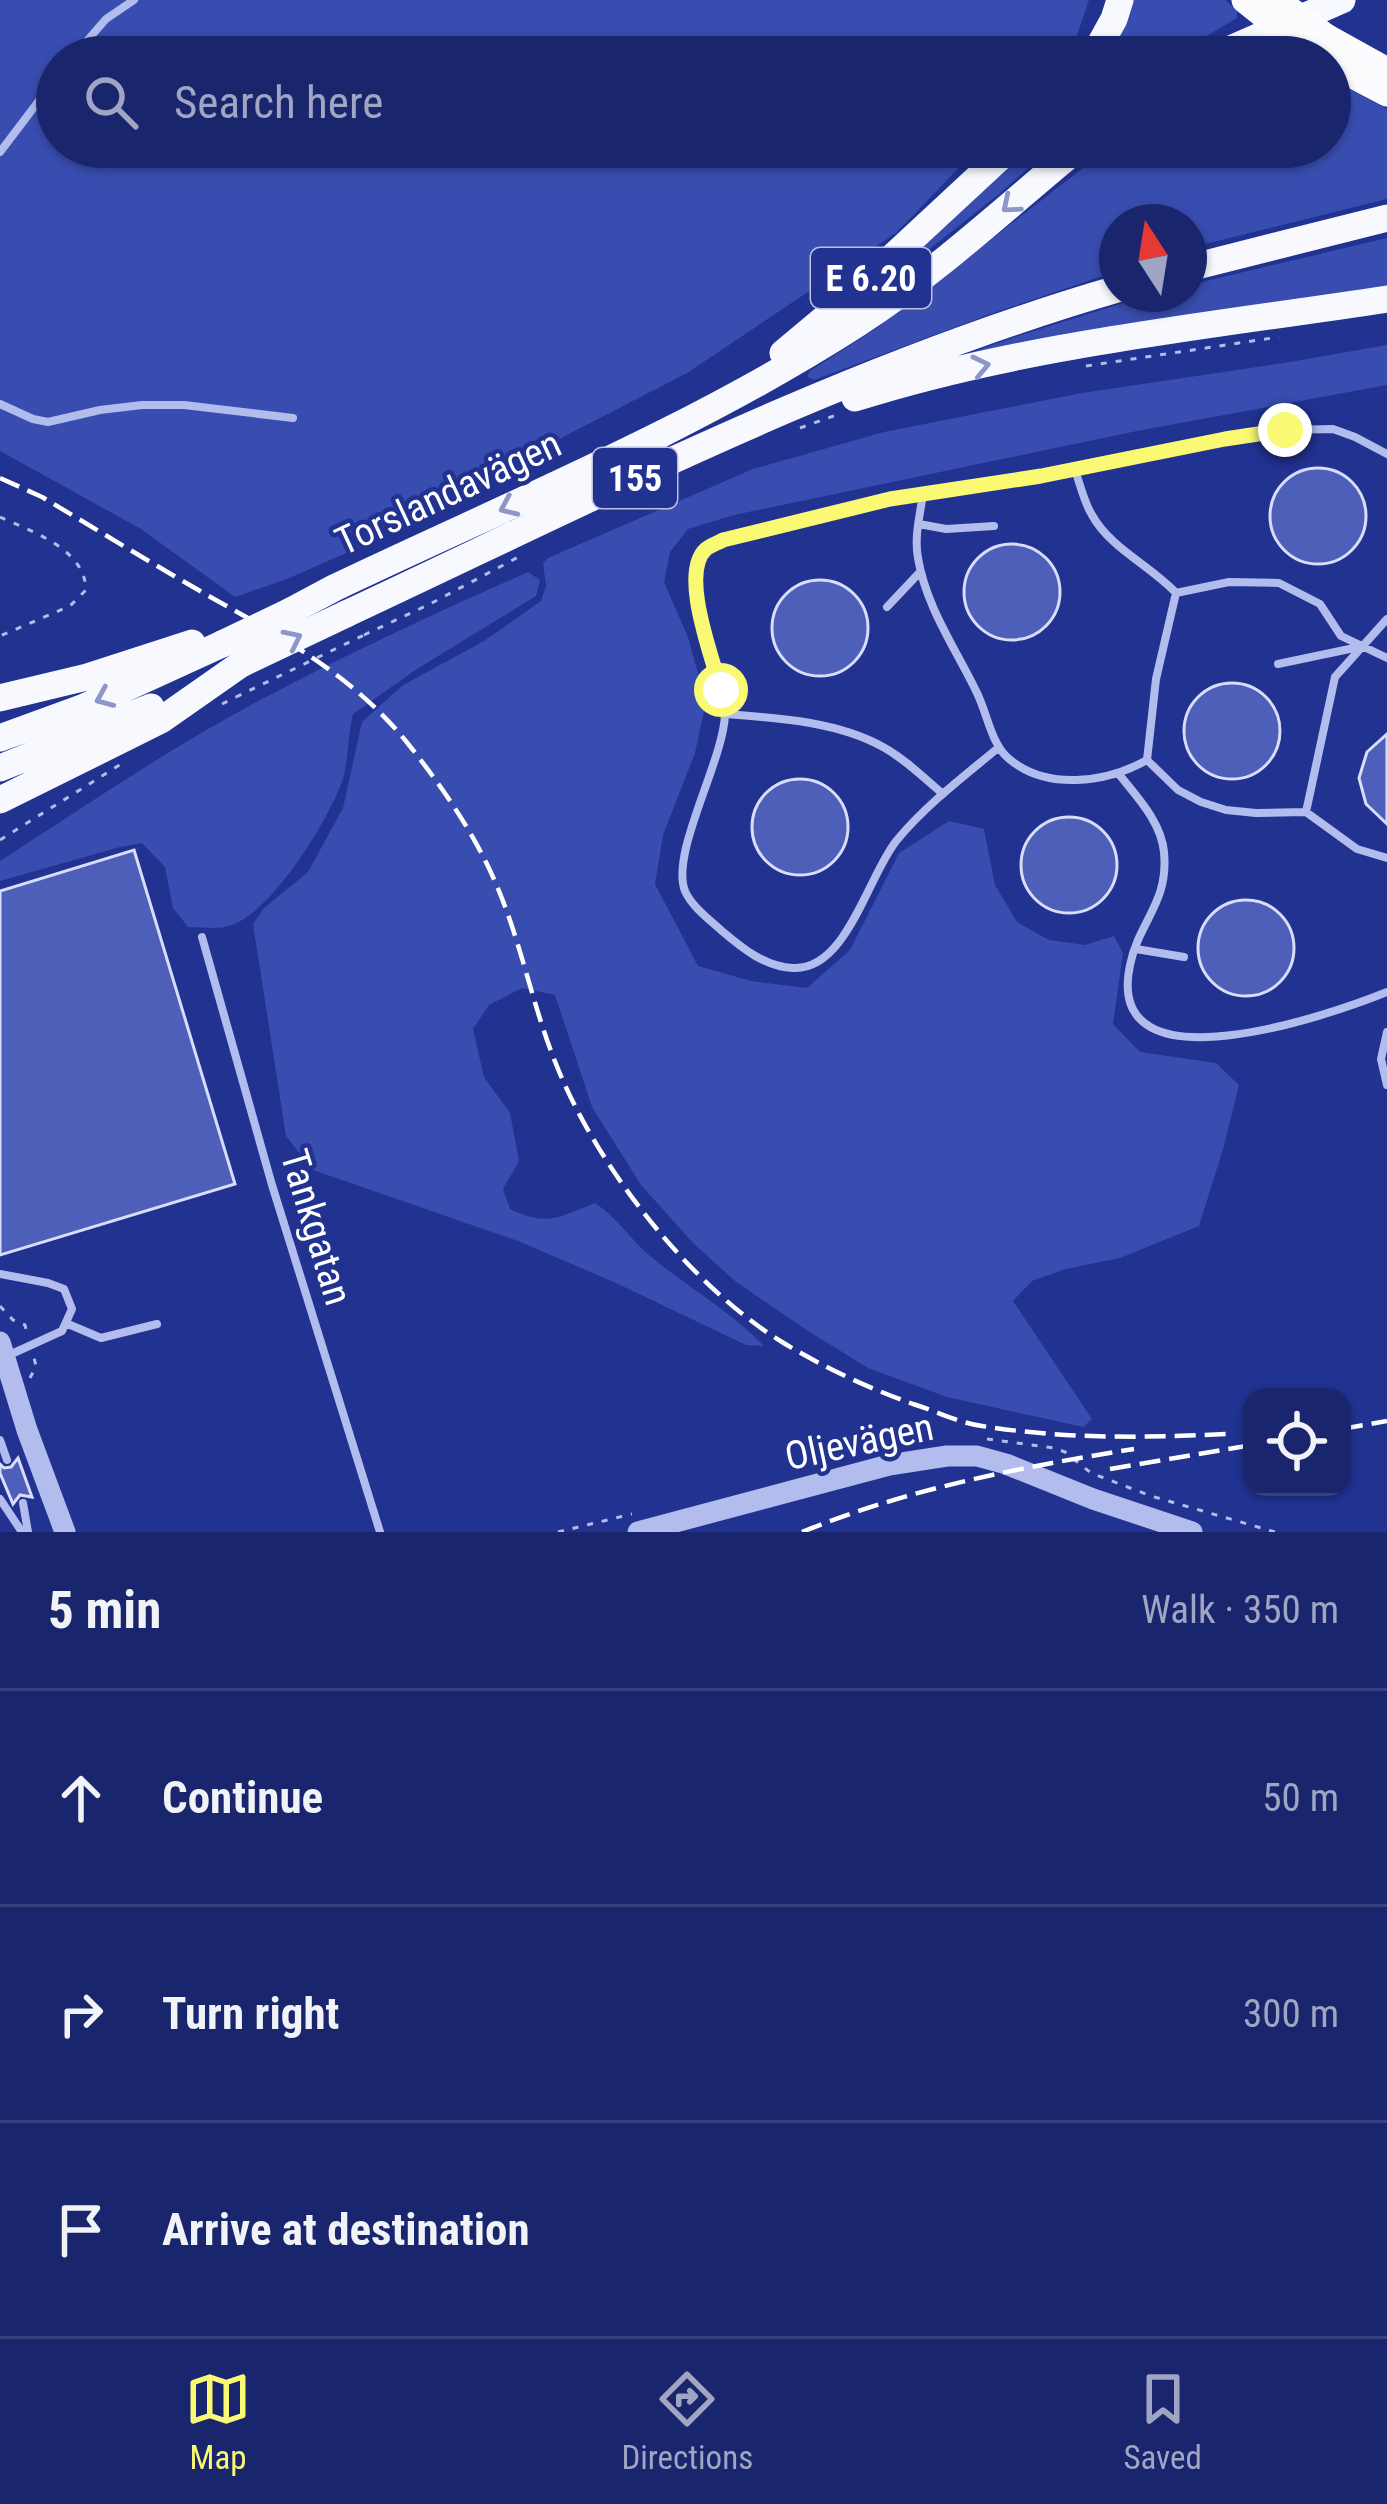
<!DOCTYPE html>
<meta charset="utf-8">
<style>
:root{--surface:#19266d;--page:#222e72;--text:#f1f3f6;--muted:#9fa5c2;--line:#374380;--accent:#faf973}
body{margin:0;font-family:"Roboto Condensed",sans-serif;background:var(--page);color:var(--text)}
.controls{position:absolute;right:36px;bottom:36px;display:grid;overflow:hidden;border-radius:24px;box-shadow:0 3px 9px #0004}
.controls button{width:108px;height:108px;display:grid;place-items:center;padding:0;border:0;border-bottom:3px solid var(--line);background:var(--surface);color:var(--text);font:60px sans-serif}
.compass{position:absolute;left:1099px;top:204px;width:108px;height:108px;border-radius:50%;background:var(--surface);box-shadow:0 3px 9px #0004;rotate:348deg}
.stop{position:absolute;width:36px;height:36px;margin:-27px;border:9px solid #faf973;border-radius:50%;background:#fff}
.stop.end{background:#faf973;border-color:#fff;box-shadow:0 3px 12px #0008}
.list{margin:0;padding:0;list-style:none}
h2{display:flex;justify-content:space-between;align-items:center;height:156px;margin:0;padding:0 48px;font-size:51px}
h2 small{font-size:39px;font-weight:400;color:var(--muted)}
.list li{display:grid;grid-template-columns:78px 1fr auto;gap:36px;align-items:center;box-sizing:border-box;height:216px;padding:0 48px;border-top:3px solid var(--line)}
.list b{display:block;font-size:45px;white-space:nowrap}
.list em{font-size:39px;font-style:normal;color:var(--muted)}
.icon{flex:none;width:66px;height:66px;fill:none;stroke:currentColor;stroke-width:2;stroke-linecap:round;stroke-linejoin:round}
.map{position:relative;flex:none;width:1387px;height:1532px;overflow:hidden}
.search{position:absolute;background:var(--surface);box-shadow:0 3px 9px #0004;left:36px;right:36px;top:36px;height:132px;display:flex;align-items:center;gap:30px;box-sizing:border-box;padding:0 42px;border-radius:66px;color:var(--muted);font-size:45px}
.sheet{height:804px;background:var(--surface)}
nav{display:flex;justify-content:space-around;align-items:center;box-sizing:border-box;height:168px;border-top:3px solid var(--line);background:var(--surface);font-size:33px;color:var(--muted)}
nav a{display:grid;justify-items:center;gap:6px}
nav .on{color:var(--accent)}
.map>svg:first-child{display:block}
.green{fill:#384daf}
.building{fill:#4e5fb9;stroke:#d8ddf9;stroke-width:3}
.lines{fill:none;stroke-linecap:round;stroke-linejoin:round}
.path{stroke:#b2bced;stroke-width:3;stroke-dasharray:6 9;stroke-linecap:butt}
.service{stroke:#b2bced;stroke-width:8}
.tertiary{stroke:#b2bced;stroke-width:21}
.primary{stroke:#f8f9ff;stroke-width:27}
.trunk{stroke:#fcfcff;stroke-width:27}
.rail{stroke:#fff;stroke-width:4.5;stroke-dasharray:21 9;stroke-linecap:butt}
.path-bridge{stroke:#b2bced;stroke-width:3;stroke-dasharray:6 9;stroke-linecap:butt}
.primary-bridge{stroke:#f8f9ff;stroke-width:27}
.trunk-bridge{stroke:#fcfcff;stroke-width:27}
.oneway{stroke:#8c96c8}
.route{stroke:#faf973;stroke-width:15}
.labels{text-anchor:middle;stroke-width:9;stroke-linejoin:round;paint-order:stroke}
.shield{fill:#213291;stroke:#bcc2de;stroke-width:3}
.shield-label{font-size:36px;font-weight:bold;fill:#fff}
.street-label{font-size:39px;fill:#fff;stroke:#213291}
</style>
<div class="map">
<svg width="1387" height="1532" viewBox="0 0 1387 1532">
<rect width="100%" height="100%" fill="#213291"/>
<path class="green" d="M0,0H1089L1072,50L1065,57H57V147H979L896,233L687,373L565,436L473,493L394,532L287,579L235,597L141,529L0,451Z
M1125,0H1225L1237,11V18L1171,57H1100Z
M1330,79L1387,109V199L1189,248V222H1117V271L988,315L814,380L807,377L810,371L877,328L1110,147H1330Z
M1021,147H1052L999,194L922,255L919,249Z
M1387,238V290L929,367L1021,335L1152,294H1189V285Z
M1387,345V385L1137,431L734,515L688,529L670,552L664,582L688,637L706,702L695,753L663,835L655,884L698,966L751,981L807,988L850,950L899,853L949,821L984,829L995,885L1017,922L1049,940L1085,945L1114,936L1123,953L1113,1024L1140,1052L1216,1063L1239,1085L1224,1146L1199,1226L1120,1258L1066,1269L1032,1281L1013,1301L1092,1419L1083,1427L947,1397L868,1368L805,1329L735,1281L694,1244L641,1185L592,1107L555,995L522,988L489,1005L473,1029L484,1077L510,1113L519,1161L503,1189L510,1209C548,1227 559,1217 595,1203C618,1218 630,1239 650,1256C688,1287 730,1311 764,1346L746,1345L616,1283L518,1241L313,1170L286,1136L253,924L264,908L308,872L343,808L362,722L403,685L484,641L541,601L546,586L543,563L548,558L753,469L884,432L1082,393L1290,362Z
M528,572L540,580L536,596L417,669L353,714C347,736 349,767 340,787C324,826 269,918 225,927C214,929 200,927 188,927L173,908L165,867L142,843L120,847L0,881V861C88,804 176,744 268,696C353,651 440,611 528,572Z"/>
<path class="building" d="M1270 516a48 48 0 1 1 96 0a48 48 0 1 1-96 0Z
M964 592a48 48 0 1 1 96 0a48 48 0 1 1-96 0Z
M772 628a48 48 0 1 1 96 0a48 48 0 1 1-96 0Z
M1184 731a48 48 0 1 1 96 0a48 48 0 1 1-96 0Z
M1387,734V824L1366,804L1359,778L1367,752Z
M752 827a48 48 0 1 1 96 0a48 48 0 1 1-96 0Z
M1021 865a48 48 0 1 1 96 0a48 48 0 1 1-96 0Z
M134,850L235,1184L0,1255V891Z
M1198 948a48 48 0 1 1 96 0a48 48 0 1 1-96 0Z
M18,1458L32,1497L20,1495L13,1504L0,1473V1464L4,1468L11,1467Z"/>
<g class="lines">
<path class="path" d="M1086,366L1279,337
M800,428L842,413
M0,517C33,532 85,549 86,590L70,606L0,636
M364,635L430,604L524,554
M222,704L236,697
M0,840L121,764
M0,1306L13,1320L25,1325L27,1333
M30,1378L36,1366L33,1354
M987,1439L1054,1448L1065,1452L1091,1473L1151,1496L1275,1532
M558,1532L632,1514"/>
<path class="service" d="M73,57L106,19L134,0
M0,152L57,77
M0,404L33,419L48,422L100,410L142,405H184L293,418
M923,494C920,515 914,537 918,558C926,607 956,649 977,693C987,713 991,743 1008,758C1046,791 1106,783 1147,760L1156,679L1176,593C1151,566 1110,548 1092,515C1084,502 1080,484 1075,470
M919,524L946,529L994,526
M1176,593L1229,582L1279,583L1320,604L1341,636L1387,658
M887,607L920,572
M1278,664L1359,647
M725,714C776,718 837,721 883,747C905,759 924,778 943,794
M998,748C963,777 926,805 897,840C868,875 847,971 793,968C765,967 742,948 722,931C709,919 692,907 685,891C670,853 723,762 725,715C726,674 672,578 707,548C712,544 718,543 723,540L890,499L1041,476L1225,439L1285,430L1333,429L1355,437L1387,454
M1147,760L1178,790L1201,802L1226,810L1256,813L1306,812L1357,849L1387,858
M1118,773C1136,796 1161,821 1164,852C1169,903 1139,921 1130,965C1102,1095 1333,1014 1387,992
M1306,812L1335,677L1387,619
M202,937L272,1185L380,1532
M1136,949L1184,957
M1387,1032L1381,1059L1387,1085
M0,1274L48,1283L64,1289L72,1309L62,1331L7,1356
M68,1324L101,1338L157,1324
M0,1440L7,1460
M0,1499L22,1532
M23,1503L28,1532"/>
<path class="tertiary" d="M0,1342L27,1430L65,1532
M638,1532L889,1465L947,1456H977L1006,1464L1093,1499L1192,1532"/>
<path class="primary" d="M1093,57L1114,19L1120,0
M1212,57L1342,0
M1189,268L1387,218
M783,353L844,302L1011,147
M855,398C1025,344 1211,326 1387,299
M291,611L334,588C510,504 692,430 857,324C936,273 1006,207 1079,147
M346,614C598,496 848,367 1117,289
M0,698L87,677L192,643
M0,738L82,708L222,644
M0,768L151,707
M0,800L161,720L241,664"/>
<path class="trunk" d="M1326,37L1387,71
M1330,63L1387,93"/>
<path class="rail" d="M0,478L42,497C99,531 156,566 214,599C286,639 357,679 409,745C444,789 478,839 499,891C522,947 533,1007 556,1064C596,1165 688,1284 782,1342C823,1367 868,1388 913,1404C936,1411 959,1423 982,1426C1063,1439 1146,1438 1227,1434
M1342,1429L1387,1421
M1110,1469L1252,1445
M802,1532C907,1489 1021,1467 1134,1449"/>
<path class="path-bridge" d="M236,697L364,635"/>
<path class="primary-bridge" d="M222,644L291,611
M241,664L346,614"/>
<path class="trunk-bridge" d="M1245,0L1299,43
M1276,0L1326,37"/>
</g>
<defs><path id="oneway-chevron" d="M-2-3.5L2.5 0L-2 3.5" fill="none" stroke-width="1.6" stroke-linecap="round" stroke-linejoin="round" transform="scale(3)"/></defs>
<g class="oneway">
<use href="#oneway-chevron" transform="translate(1010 205) rotate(140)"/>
<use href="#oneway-chevron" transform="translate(981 366) rotate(-12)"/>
<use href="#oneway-chevron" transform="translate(508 507) rotate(156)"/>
<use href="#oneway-chevron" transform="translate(293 639) rotate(-26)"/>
<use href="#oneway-chevron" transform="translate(104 698) rotate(157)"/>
</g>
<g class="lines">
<path class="route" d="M721,690C713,659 679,573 706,549C711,545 718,543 723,540L890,499L1041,476L1225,439L1285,430"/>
</g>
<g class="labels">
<g class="shield">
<rect x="811" y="248" width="120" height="60" rx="9"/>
<rect x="593" y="448" width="84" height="60" rx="9"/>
</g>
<g class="shield-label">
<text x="871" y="291">E 6.20</text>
<text x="635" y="491">155</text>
</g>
<g class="street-label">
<text transform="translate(448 492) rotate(-25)" y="14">Torslandavägen</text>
<text transform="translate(317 1227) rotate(73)" y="14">Tankgatan</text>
<text transform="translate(859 1441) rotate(-12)" y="14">Oljevägen</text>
</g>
</g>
</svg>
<div class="controls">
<button><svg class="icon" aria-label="locate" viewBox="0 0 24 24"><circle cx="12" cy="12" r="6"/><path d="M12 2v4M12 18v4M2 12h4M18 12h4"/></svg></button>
</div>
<svg class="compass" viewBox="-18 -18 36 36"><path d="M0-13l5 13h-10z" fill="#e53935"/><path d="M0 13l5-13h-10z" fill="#9fa5c2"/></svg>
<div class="stop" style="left:721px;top:690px"></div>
<div class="stop end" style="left:1285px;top:430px"></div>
<div class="search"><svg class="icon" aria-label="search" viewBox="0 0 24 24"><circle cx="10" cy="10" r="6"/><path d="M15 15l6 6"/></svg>Search here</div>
</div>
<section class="sheet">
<h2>5 min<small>Walk · 350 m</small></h2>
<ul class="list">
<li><svg class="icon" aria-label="ahead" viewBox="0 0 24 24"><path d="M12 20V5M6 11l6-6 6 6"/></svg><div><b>Continue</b></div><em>50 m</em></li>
<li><svg class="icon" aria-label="right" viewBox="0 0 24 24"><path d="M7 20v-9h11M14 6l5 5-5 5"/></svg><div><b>Turn right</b></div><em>300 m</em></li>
<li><svg class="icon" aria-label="arrive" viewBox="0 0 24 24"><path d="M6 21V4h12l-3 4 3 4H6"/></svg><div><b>Arrive at destination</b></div></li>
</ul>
</section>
<nav>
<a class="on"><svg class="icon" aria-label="map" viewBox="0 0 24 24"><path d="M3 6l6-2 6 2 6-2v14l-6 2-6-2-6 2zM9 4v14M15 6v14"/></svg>Map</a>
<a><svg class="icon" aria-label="directions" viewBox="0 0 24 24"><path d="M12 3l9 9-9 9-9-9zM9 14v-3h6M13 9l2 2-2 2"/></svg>Directions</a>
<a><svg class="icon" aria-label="saved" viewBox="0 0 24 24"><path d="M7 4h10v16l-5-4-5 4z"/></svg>Saved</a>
</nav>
